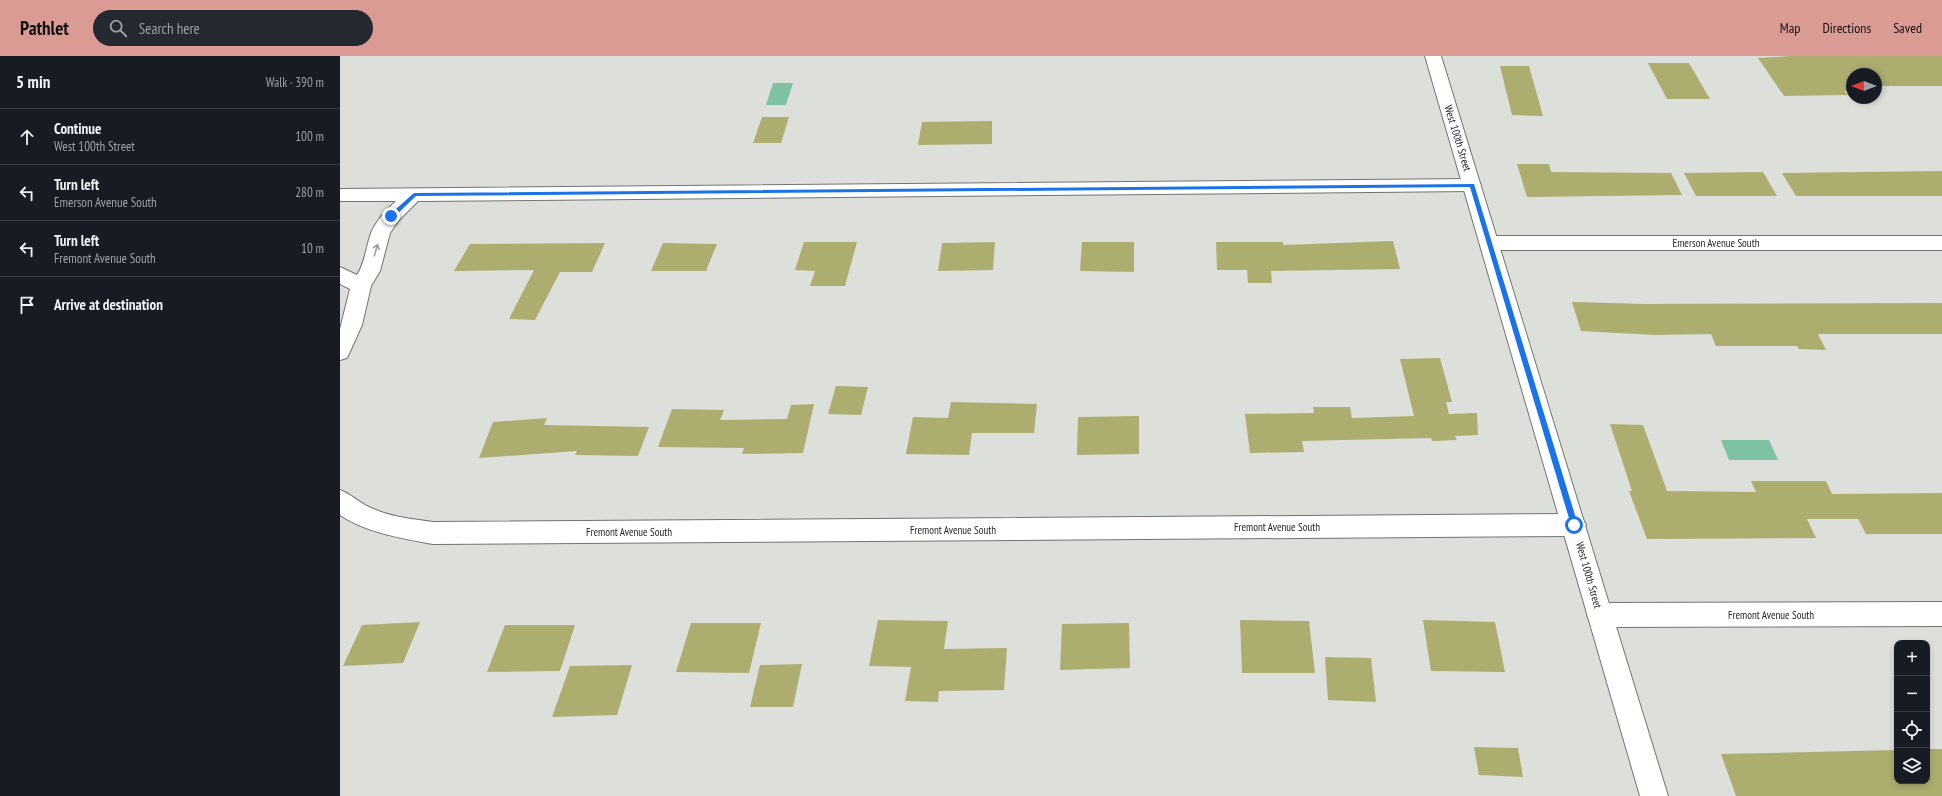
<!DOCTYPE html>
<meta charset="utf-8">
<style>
:root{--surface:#171b24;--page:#242831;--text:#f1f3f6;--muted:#9ea1a6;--line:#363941;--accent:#d99b94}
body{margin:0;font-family:"PT Sans Narrow",sans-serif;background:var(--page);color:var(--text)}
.controls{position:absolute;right:12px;bottom:12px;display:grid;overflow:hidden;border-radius:8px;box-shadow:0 2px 6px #0003}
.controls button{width:36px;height:36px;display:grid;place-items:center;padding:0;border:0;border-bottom:1px solid var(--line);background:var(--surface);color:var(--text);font:20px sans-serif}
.compass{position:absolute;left:1506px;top:12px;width:36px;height:36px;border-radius:50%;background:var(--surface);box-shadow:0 2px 6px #0003;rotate:270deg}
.stop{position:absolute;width:12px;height:12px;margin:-9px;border:3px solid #1a73e8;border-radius:50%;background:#fff}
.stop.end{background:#1a73e8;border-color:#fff;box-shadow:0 1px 4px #0008}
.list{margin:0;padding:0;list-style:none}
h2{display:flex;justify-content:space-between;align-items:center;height:52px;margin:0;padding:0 16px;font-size:17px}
h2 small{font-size:13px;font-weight:400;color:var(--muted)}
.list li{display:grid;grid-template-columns:26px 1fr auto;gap:12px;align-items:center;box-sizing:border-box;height:56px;padding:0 16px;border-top:1px solid var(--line)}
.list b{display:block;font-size:15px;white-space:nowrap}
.list p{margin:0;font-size:13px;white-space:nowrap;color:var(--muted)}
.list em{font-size:13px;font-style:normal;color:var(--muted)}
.icon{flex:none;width:22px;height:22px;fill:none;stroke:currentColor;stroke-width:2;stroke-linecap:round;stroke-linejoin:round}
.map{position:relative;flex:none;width:1602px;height:740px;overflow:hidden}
header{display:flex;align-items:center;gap:24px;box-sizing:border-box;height:56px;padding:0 20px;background:var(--accent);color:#111}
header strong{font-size:19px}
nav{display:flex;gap:22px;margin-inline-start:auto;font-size:14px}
.search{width:280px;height:36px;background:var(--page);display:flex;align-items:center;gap:10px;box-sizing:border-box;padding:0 14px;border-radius:22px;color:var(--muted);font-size:15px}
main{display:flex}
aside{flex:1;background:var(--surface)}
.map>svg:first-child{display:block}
.water{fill:#7ec1a3}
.building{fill:#aead70}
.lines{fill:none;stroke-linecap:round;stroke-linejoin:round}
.minor-casing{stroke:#727470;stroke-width:2}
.tertiary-casing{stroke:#727470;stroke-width:2}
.minor{fill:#fff;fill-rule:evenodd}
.tertiary{fill:#fff;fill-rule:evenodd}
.oneway{stroke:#9d9d9c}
.route{fill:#1a73e8}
.labels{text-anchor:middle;stroke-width:3.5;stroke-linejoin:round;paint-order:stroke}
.street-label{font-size:11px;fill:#252524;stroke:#fff}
</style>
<header>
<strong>Pathlet</strong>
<div class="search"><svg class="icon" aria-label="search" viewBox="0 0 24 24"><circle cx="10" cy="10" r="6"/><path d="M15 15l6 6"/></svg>Search here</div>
<nav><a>Map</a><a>Directions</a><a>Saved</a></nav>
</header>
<main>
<aside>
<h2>5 min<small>Walk · 390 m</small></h2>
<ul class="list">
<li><svg class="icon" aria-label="ahead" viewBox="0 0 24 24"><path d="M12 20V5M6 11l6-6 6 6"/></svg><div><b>Continue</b><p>West 100th Street</p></div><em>100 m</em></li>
<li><svg class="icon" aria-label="left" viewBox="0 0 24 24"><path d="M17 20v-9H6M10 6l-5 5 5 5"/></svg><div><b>Turn left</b><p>Emerson Avenue South</p></div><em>280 m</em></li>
<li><svg class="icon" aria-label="left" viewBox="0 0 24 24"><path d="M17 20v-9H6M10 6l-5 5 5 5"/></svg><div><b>Turn left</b><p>Fremont Avenue South</p></div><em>10 m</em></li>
<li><svg class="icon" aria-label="arrive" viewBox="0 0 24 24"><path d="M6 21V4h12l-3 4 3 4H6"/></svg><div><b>Arrive at destination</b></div></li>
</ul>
</aside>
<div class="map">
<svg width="1602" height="740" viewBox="0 0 1602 740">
<rect width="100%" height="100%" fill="#dddfdb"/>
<path class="water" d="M433,27H453L446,49H426Z
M1381,384H1429L1438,404H1389Z"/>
<path class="building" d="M1451,0H1602V30H1536L1540,35H1536V18H1512V35H1504L1508,39L1444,40L1418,2Z
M1308,7H1349L1370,43H1327Z
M1160,10H1189L1203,60L1172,59Z
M422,61H449L441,87H413Z
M652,65V88L578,89L582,66Z
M1177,108H1209L1211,116L1331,117L1342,139L1187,141Z
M1602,115V140H1456L1442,117Z
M1423,116L1437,140H1356L1344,117Z
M1053,185L1060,213L931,215L932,227H908L907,214H877L876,186H943V189Z
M464,186H517L505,230H470L475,215L455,214Z
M655,186L653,214L598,215L602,187Z
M742,186H794V216L740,215Z
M265,187L252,216H220L195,264L169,263L194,214L114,215L130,188Z
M323,187L377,188L366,215H311Z
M1232,246L1305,248L1602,247V278H1478L1486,294L1459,293L1457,290H1376L1371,278L1315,279L1241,275Z
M1100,302L1112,346H1106L1109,358L1137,357L1138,379L1115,380L1117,384L1092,385L1091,382L962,385L964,396L910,397L905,358L974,357L973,351H1010L1012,362L1074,360L1060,303Z
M496,330L528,331L521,359L488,358Z
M611,346L697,348L694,377H632L629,399L566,398L573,361L608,362Z
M474,348L463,397L402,398L404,392L318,391L332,353L384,354L380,364L447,363L451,349Z
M799,360V398L737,399L738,361Z
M207,362L204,369L309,371L298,400L235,399L237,395L139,402L153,366Z
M1270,368L1303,369L1327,435L1416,436L1411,425H1486L1492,438L1602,437V478H1526L1518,463H1467L1476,482L1307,483L1289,435H1292Z
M538,564L608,565L604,593L667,592L664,634L599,635L598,646L565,645L571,611L529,610Z
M900,564L969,565L975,617H902Z
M1083,564L1155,566L1165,616L1091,615Z
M80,566L63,607L3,610L22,569Z
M351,567H421L409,617L336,616Z
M789,567L790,612L720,614L722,568Z
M165,569H235L220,615L147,616Z
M985,601L1031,602L1036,646L988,644Z
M462,608L453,651H410L420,609Z
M292,609L277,659L212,661L230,610Z
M1134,691L1178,692L1183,721L1139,719Z
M1587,693H1602V740H1396L1381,698L1557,694V725H1587Z"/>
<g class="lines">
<defs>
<path id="minor" d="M1132,123L1138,125L1141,129L1138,133L1132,135L78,145L58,165L50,177L40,215L31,230L22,269L7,302L0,304V273L10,233L0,228V211L17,219C25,207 26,191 31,177C36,165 46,154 56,145H0V133Z
M1150,180H1602V194H1150L1143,192L1141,187L1143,182Z
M0,434C11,438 18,446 29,451C49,461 72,463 93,466L1234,458L1242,461L1246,469L1242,477L1234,480L93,488C61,482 27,477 0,459Z
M1602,546V570L1260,571L1251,567L1247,559L1251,551L1260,547Z"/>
<path id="tertiary" d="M1085,0H1101L1328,740H1300Z"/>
</defs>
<use href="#minor" class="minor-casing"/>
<use href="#tertiary" class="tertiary-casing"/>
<use href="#minor" class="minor"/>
<use href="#tertiary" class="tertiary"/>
</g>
<defs><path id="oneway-shaft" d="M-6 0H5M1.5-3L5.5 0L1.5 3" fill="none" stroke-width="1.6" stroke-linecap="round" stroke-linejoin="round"/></defs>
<use class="oneway" href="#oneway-shaft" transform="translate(36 194) rotate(-74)"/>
<path class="route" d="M1134,128L1238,469L1234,472L1231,469L1130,131L76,140L53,162L48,160L74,137Z"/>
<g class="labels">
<g class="street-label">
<text transform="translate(1118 82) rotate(73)" y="4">West 100th Street</text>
<text x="1376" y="191">Emerson Avenue South</text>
<text x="937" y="475">Fremont Avenue South</text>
<text x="613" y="478">Fremont Avenue South</text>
<text x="289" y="480">Fremont Avenue South</text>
<text transform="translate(1249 519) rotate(74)" y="4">West 100th Street</text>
<text x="1431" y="563">Fremont Avenue South</text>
</g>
</g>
</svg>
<div class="controls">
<button>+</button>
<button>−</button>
<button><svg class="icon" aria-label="locate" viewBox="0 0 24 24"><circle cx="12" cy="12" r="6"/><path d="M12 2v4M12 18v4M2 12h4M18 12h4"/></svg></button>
<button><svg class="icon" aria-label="layers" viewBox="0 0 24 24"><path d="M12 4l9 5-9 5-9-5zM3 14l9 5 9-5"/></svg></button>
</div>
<svg class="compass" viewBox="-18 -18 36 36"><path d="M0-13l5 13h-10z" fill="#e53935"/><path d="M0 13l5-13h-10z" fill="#9ea1a6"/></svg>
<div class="stop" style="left:1234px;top:469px"></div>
<div class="stop end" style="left:51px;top:160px"></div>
</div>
</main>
